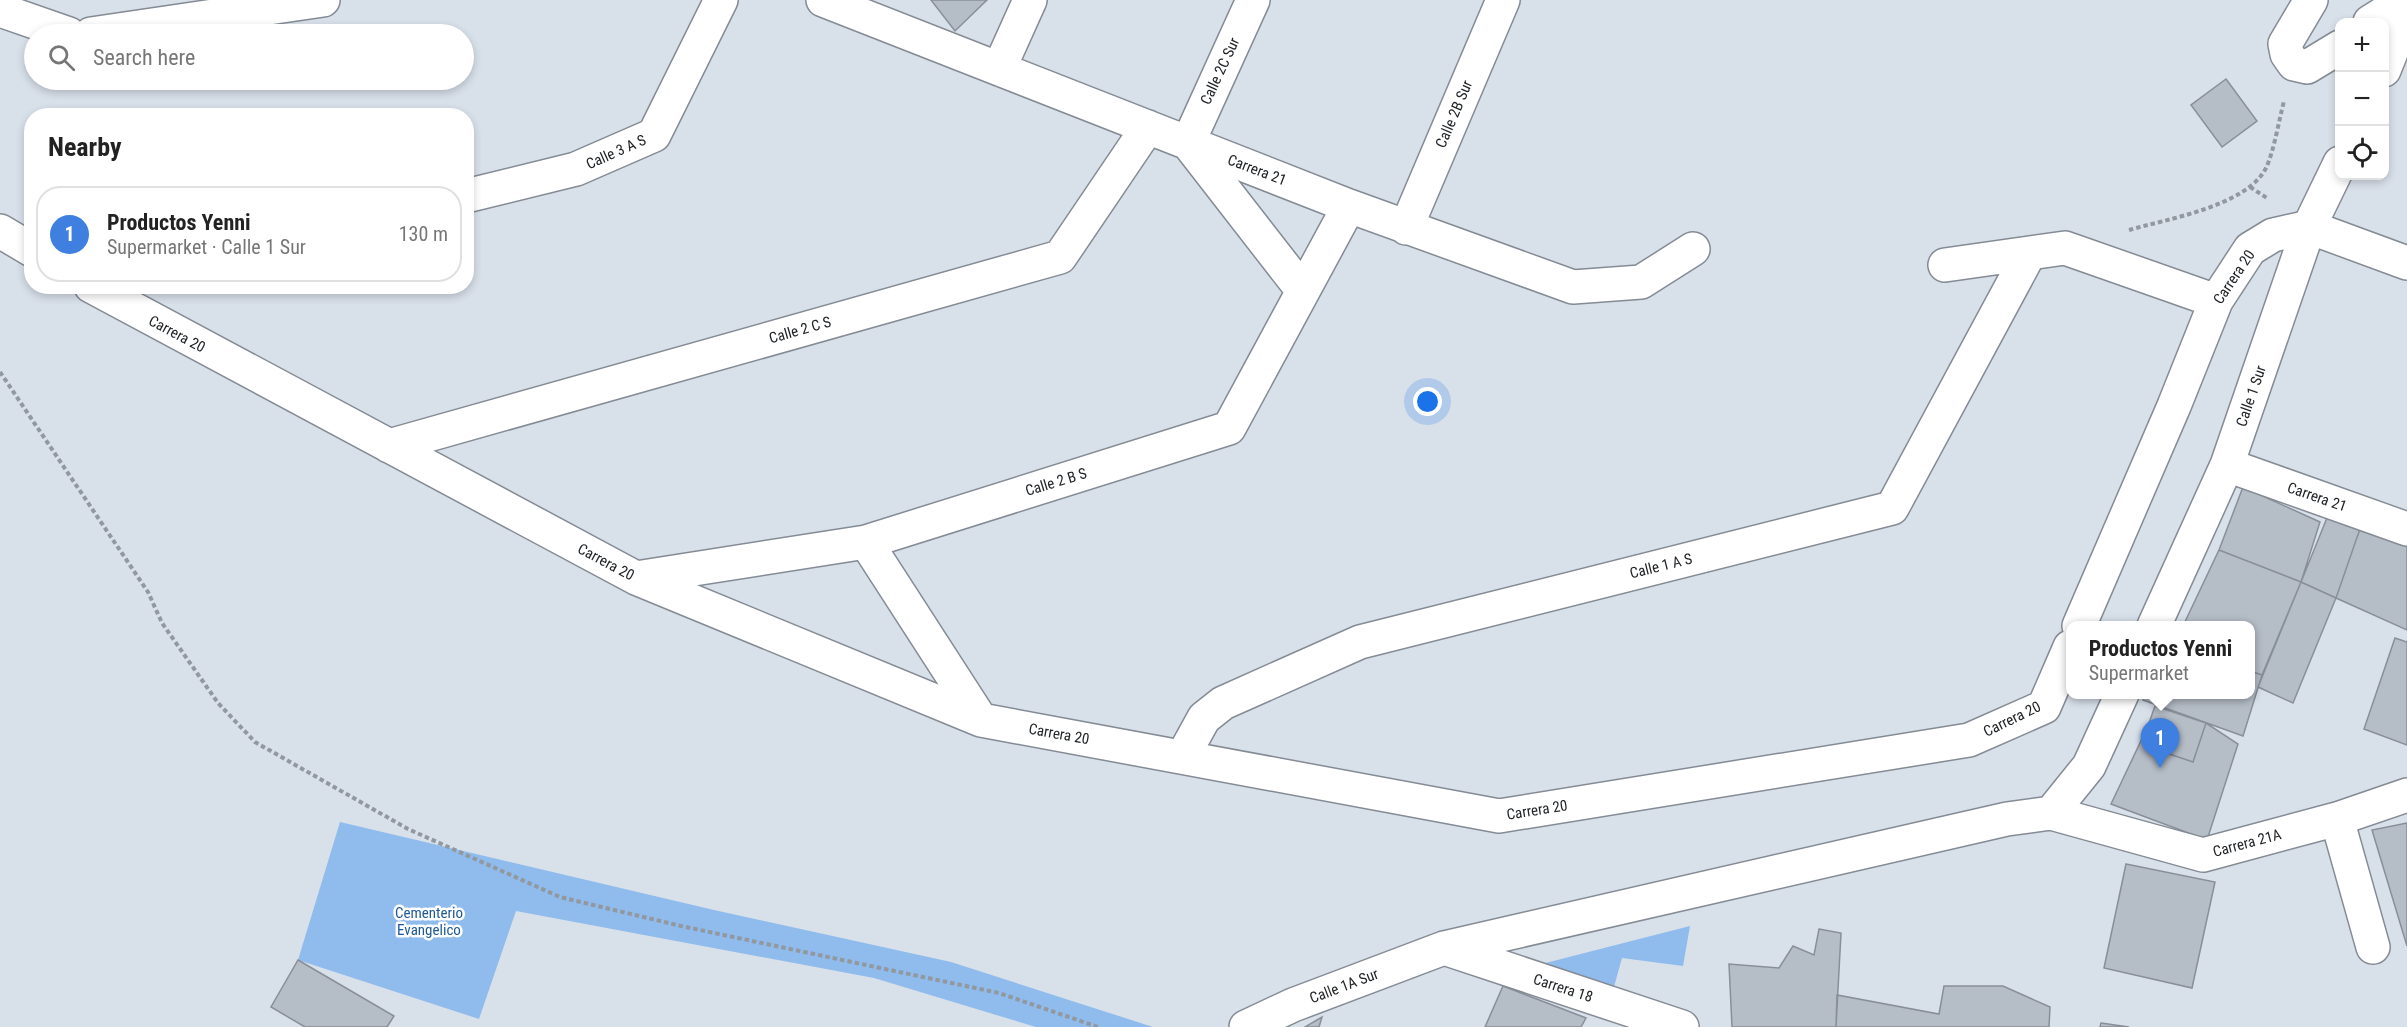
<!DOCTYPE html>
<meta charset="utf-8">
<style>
:root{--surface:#fff;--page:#f6f6f6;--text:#222;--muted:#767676;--line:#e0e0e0;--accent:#8c491a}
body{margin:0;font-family:"Roboto Condensed",sans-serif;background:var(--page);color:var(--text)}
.controls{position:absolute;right:18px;top:18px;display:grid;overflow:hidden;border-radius:12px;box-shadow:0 3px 9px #0003}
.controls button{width:54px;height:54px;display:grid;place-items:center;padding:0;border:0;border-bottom:2px solid var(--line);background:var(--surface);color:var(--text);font:30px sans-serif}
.you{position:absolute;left:1428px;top:402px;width:21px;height:21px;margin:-15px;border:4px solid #fff;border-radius:50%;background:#1a73e8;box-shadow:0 0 0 9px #1a73e833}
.badge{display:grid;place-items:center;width:39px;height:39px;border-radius:50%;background:var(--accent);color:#fff;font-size:20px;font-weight:700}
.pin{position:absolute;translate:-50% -50px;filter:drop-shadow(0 2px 3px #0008)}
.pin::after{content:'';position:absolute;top:32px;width:21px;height:18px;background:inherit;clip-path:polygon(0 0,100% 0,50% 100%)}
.popup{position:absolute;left:2066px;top:621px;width:189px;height:78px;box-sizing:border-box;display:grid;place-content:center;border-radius:12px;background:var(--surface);filter:drop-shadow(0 2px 4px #0005);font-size:20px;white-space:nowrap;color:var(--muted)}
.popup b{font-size:22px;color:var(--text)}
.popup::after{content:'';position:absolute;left:50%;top:100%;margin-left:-12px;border:12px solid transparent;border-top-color:var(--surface)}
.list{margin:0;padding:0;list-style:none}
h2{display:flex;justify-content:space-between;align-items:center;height:78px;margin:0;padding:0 24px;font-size:26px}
h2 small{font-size:20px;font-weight:400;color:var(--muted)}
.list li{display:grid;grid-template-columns:39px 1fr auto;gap:18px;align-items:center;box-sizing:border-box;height:96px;margin:0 12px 12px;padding:0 12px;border:2px solid var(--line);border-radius:24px}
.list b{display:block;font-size:22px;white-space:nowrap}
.list p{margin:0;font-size:20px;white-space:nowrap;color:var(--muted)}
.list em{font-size:20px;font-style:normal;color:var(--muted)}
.icon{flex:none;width:33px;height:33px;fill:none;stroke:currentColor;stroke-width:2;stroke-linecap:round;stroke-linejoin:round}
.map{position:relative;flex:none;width:2407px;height:1027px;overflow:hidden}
.search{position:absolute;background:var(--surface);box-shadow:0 3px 9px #0003;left:24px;top:24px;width:450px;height:66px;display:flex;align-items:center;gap:15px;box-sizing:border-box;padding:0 21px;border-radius:33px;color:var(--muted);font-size:22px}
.panel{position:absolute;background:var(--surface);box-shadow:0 3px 9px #0003;left:24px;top:108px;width:450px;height:186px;border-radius:24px}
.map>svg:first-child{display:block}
.green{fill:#90bbed}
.building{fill:#b5bdc7;stroke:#888f98;stroke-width:1.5}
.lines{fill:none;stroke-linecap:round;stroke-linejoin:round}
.minor-casing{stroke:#848b94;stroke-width:36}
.path{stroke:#91989f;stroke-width:4;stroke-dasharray:4.5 3;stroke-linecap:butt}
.minor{stroke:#fff;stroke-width:33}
.labels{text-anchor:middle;stroke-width:5;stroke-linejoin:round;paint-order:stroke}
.street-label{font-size:15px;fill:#212427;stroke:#fff}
.park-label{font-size:15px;fill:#1e5997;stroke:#fff}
</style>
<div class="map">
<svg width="2407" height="1027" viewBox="0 0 2407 1027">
<rect width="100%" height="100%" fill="#d8e0ea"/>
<path class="green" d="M340,822L714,910L951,962L1153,1027H1036L874,978L516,911L479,1019L298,960Z
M1690,926L1683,966L1622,958L1612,994L1522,969Z"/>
<path class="building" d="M931,0H987L955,31Z
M2226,79L2257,121L2222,147L2191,105Z
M2243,487L2320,522L2301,582L2219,550Z
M2329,513L2361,526L2336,598L2301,582Z
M2361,526L2407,543V630L2336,598Z
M2219,550L2301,582L2262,675L2250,671V626H2183Z
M2301,582L2336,598L2293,703L2258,687Z
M2395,638L2407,642V745L2364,729Z
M2250,671L2262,675L2243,736L2143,700L2146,694H2250Z
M2155,706L2206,723L2193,762L2152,748L2158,730L2153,725L2148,726Z
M2206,723L2238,744L2207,840L2111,804L2148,726L2158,730L2152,748L2193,762Z
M2407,823V946L2372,830Z
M2126,864L2215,882L2192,988L2104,968Z
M1819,929L1841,933L1836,1027H1732L1729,964L1779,968L1793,946L1814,955Z
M298,960L394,1016L387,1027H305L271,1007Z
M1503,986L1586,1018L1581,1027H1485Z
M1944,986H2003L2050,1007L2049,1027H1836L1837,995L1939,1014Z
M1322,1017L1319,1027H1305Z
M2101,1023L2129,1027H2100Z"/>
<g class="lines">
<defs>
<path id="minor" d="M823,0L1349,206L1573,287L1641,282L1693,249
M1253,0L1188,143L1303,291
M2311,0L2285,44L2287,54L2294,64L2307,67L2340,47
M0,10L69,34
M2370,22L2405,0
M91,34L323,0
M999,69L1030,0
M2384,70L2407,13
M466,196L576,169L654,135L721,0
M1406,228L1503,0
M0,231L32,250
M1945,265L2065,248L2216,301
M91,286L636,578L981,720L1499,816L1969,740L2044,707L2070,647
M389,446L1060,257L1148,127
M2227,465L2407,529
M866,542L981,720
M636,578L866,542L1229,428L1349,206
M2079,626L2174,406L2216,301L2250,249L2273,235L2309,227L2407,263
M2154,626L2227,465L2309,227L2340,163
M1183,756L1204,718L1223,703L1360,642L1892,508L2029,254
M2051,813L2089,766L2122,694
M2337,819L2373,947
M1444,948L1682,1027
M1246,1027L1293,1005L1444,948L2007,819L2051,813L2203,855L2337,819L2407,795"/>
</defs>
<use href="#minor" class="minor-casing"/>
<path class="path" d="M2250,187L2267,198
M2129,230C2167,219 2247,206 2266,168C2274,151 2279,120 2284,101
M0,372L148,592L162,623L218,703L255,742L408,829L560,897L681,926L999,993L1098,1027"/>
<use href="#minor" class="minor"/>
</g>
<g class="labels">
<g class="street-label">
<text transform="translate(1220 71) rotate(-65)" y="5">Calle 2C Sur</text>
<text transform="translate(1454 114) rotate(-67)" y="5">Calle 2B Sur</text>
<text transform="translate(616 152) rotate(-24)" y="5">Calle 3 A S</text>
<text transform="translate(1257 170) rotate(21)" y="5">Carrera 21</text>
<text transform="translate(2234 277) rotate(-56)" y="5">Carrera 20</text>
<text transform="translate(800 330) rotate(-16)" y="5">Calle 2 C S</text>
<text transform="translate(177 334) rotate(28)" y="5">Carrera 20</text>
<text transform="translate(2251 396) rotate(-71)" y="5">Calle 1 Sur</text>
<text transform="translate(1056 482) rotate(-17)" y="5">Calle 2 B S</text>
<text transform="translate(2317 497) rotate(19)" y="5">Carrera 21</text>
<text transform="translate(606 562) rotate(28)" y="5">Carrera 20</text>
<text transform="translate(1661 566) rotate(-14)" y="5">Calle 1 A S</text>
<text transform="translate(2012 719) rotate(-26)" y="5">Carrera 20</text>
<text transform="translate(1059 734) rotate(10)" y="5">Carrera 20</text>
<text transform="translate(1537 810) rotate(-9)" y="5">Carrera 20</text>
<text transform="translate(2247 843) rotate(-15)" y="5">Carrera 21A</text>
<text transform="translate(1344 986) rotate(-21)" y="5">Calle 1A Sur</text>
<text transform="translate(1563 988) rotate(18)" y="5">Carrera 18</text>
</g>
<g class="park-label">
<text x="429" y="918">Cementerio<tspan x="429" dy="17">Evangelico</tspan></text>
</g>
</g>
</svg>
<div class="controls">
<button>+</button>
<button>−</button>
<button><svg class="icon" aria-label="locate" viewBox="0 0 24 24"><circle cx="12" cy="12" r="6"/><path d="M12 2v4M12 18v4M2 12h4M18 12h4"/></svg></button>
</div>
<div class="you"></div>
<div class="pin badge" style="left:2160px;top:768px;background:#3f7fe0">1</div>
<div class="popup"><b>Productos Yenni</b>Supermarket</div>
<div class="search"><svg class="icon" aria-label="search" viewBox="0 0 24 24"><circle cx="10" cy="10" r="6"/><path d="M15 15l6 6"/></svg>Search here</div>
<section class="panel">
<h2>Nearby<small></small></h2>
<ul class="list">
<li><span class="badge" style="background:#3f7fe0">1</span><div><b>Productos Yenni</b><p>Supermarket · Calle 1 Sur</p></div><em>130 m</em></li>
</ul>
</section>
</div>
